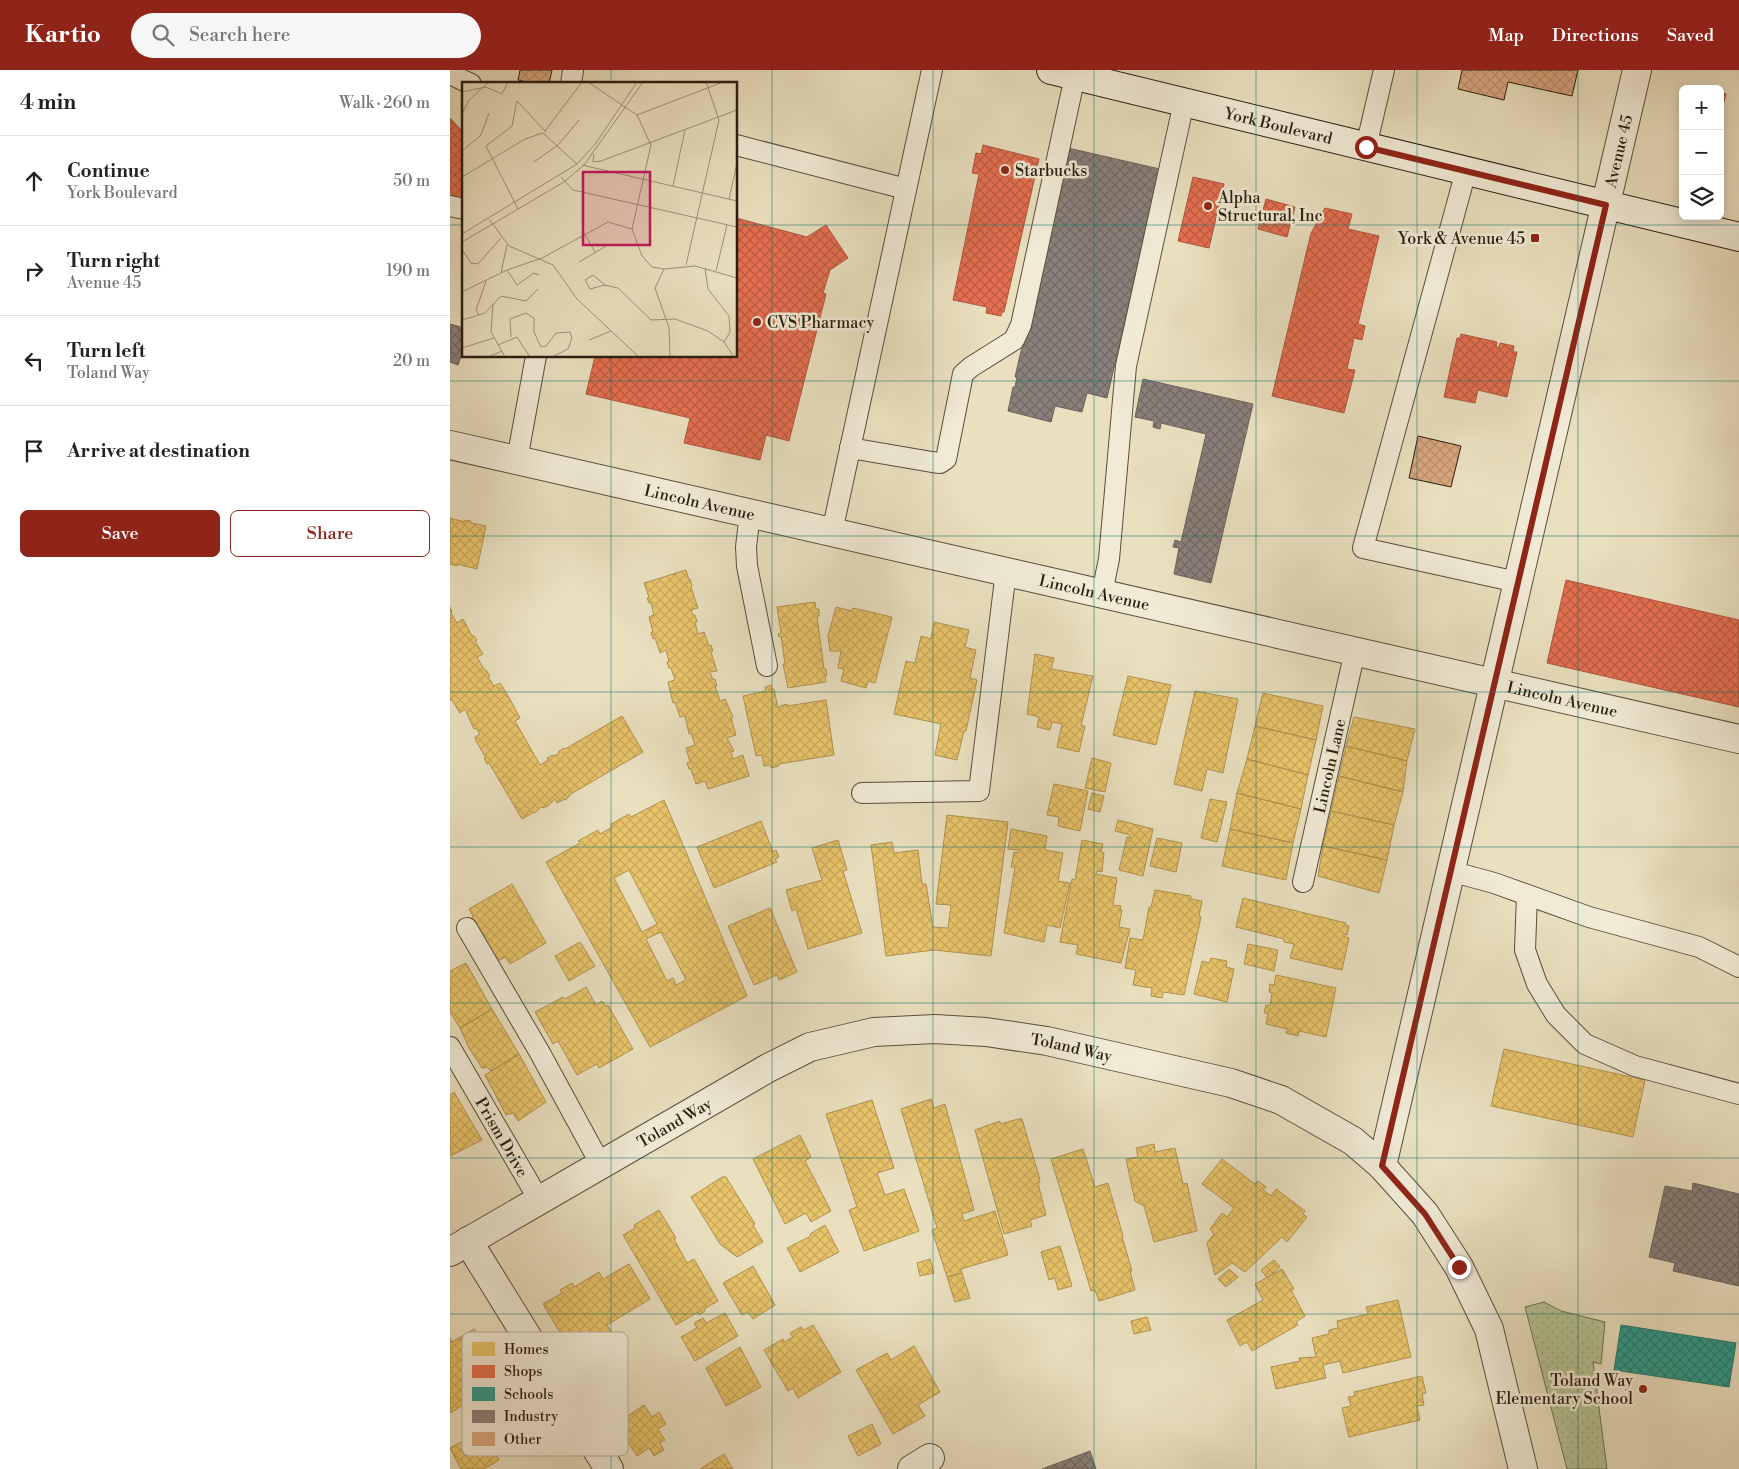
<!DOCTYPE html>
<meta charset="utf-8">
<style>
:root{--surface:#fff;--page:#f6f6f6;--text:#222;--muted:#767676;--line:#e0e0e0;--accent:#8f2418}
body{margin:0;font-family:"Libre Bodoni",serif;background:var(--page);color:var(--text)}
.controls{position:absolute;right:15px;top:15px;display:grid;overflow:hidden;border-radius:8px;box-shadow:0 2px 12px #0003}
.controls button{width:45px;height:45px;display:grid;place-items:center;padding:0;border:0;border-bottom:1px solid var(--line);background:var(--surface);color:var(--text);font:25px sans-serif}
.stop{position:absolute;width:15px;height:15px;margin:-11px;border:4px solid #8f2418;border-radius:50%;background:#fff}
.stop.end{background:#8f2418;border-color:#fff;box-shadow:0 1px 5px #0008}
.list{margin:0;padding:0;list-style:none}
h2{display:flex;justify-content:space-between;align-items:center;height:65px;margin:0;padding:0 20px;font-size:21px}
h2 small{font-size:16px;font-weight:400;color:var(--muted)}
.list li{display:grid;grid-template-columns:32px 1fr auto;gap:15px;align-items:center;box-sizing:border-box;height:90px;padding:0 20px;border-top:1px solid var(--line)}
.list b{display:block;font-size:19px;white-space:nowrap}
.list p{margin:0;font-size:16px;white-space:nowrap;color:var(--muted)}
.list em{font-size:16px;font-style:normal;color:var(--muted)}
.actions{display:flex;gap:10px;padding:15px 20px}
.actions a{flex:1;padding:11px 0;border:1px solid var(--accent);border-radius:8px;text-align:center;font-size:18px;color:var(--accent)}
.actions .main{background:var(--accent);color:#fff}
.icon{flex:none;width:28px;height:28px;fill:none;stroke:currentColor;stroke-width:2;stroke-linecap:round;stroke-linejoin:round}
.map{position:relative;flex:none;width:1289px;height:1399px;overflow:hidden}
header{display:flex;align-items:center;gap:30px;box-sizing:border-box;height:70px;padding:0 25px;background:var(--accent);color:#fff}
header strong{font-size:24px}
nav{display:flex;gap:28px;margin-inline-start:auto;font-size:18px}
.search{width:350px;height:45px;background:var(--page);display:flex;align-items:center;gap:12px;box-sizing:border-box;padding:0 18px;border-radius:28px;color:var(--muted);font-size:19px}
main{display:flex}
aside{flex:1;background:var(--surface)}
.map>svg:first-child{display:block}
.green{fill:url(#green-dots);stroke:#6f7052}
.homes{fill:url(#homes-cross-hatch);stroke:#af924f;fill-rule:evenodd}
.shops{fill:url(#shops-cross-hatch);stroke:#ae573e}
.schools{fill:url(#schools-cross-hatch);stroke:#2a7769}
.industry{fill:url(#industry-cross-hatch);stroke:#6d635c}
.building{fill:url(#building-cross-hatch);stroke:#291e10}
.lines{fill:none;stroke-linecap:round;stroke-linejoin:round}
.lane-casing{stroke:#594e3c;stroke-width:22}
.street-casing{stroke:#594e3c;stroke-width:30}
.secondary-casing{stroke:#291e10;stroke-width:30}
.lane{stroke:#f1ebd6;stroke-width:20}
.street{stroke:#f1ebd6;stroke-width:28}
.secondary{stroke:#f1ebd6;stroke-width:28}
.route{stroke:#8f2418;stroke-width:6}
.grid{fill:none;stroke:#0f766e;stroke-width:1;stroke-opacity:0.55}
.poi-dot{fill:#8f2418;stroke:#f1ebd6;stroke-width:2}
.labels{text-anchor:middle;stroke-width:5;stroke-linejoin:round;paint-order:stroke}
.street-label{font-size:16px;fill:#291e10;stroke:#f1ebd6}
.poi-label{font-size:16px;fill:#291e10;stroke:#f1ebd6;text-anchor:start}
.inset-road{fill:none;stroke:#9d927a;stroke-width:1}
.view{fill:#c2185b;fill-opacity:0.15;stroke:#c2185b;stroke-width:2.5}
.inset-edge{fill:none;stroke:#291e10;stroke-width:2.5}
.key{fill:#f1ebd6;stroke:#b5ae9b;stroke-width:1}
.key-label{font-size:14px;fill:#291e10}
</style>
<header>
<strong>Kartio</strong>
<div class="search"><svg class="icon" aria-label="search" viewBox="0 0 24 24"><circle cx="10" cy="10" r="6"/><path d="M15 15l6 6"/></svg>Search here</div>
<nav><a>Map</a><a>Directions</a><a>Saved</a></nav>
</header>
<main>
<aside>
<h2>4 min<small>Walk · 260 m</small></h2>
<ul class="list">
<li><svg class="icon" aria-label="ahead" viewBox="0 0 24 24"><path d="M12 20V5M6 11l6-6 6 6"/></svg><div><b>Continue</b><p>York Boulevard</p></div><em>50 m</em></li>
<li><svg class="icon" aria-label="right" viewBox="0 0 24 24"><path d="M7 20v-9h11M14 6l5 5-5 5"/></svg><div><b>Turn right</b><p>Avenue 45</p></div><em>190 m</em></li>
<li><svg class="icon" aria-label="left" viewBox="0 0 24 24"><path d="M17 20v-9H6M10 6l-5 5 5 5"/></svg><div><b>Turn left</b><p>Toland Way</p></div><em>20 m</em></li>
<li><svg class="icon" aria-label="arrive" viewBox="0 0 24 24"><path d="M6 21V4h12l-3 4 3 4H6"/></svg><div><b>Arrive at destination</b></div></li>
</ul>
<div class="actions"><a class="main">Save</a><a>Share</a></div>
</aside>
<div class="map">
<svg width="1289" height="1399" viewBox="0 0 1289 1399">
<defs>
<pattern id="green-dots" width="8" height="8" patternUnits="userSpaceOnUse" patternTransform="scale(1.25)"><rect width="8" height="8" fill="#b5c394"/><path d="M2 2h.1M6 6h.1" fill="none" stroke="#9ca77f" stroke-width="1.8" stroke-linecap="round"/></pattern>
<pattern id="homes-cross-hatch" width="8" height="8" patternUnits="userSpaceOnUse" patternTransform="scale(1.25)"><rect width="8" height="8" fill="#e9c46a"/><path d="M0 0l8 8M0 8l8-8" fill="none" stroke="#c8a85b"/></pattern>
<pattern id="shops-cross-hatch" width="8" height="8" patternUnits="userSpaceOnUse" patternTransform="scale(1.25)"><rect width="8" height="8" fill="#e76f51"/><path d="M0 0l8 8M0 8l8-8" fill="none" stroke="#bb5b42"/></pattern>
<pattern id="schools-cross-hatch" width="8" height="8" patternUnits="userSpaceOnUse" patternTransform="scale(1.25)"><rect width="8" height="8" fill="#2a9d8f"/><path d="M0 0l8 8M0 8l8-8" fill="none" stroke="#247f73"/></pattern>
<pattern id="industry-cross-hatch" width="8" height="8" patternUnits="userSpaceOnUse" patternTransform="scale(1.25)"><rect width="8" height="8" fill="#8a817c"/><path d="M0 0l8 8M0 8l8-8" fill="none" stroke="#716964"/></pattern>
<pattern id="building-cross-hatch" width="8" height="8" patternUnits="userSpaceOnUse" patternTransform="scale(1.25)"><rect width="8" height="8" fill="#d9a77e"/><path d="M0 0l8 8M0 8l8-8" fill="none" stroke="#ba8f6c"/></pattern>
</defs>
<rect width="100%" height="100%" fill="#eae0c0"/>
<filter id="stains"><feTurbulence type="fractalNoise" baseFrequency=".004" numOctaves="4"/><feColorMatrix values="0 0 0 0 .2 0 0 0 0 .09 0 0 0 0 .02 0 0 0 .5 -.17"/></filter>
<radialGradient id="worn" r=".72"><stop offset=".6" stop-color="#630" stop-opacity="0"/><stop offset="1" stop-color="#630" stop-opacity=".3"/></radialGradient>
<path class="green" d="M1094,1232L1111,1241L1155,1252L1151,1294L1143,1292L1157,1399H1117L1075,1237Z"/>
<path class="homes" d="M0,448L15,452V450L21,451V453L36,456L27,499L7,494V496L0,494Z
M236,500L239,510L240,509L242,516L241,517L248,538L241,540L243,545H245L247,552H245L248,564L254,562L259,576L261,575L263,581L261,582L267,601L260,602L263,610L265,609L267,616H265L270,631L275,629L283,647L281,648L286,665L277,668L284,681L281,682L283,689L293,685L299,706L258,719L255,711L246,714L241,699H239L237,693L240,692L236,678L245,675L241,663L239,664L235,646L230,647L225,632L223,633L218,612L225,610L221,598H219L217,592L219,591L216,580L210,583L205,568L203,569L201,562H203L199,547L204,545L201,533H199L197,528L199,527L194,513Z
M365,532L366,539H369V546H367L374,599H376L377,605L375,606L376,612L338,618L333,594H335L331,566L329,567L328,564L331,563L327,537Z
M0,537L2,542L1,543L7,553L13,549L22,566H24L27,570L25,571L33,584L27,587L35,601L36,600L40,606L38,607L44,616L50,613L60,629L70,648L65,651L90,695L98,690L97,688L103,685V686L109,684L108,682L114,678L115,679L172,646L193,682L119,725L120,726L115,730V729L107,733L105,729L98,736L92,738L91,737L85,743L84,742L72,749L39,693L37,694L34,688H36L26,671L25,667L30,664L26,658L24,659L15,639L10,643L2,630H0Z
M386,537L402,541L403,538L442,547L425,613L418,611L416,618L391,611L394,599L388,598L391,581H380L378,566Z
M484,552L519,560L515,577L526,580L520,608L527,610L516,661H514L507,690L485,685L491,654L444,644L456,591L465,593L471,566L481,569Z
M585,584L604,588L601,599L643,606L631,656H635L629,682L607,677L612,654L602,652L600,660L587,657L589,647L577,644Z
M678,606L721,615L706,675L663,665Z
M321,615L322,619H324L328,638L330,637V636L337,634V636L376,630L384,685L329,694V696L321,698V695L314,696L312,685L306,686L293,626L316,621L315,617Z
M745,621L788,629L773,703L757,699L752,721L724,714Z
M813,623L873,636L866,670L805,656Z
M904,647L965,659L957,691L896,676Z
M805,656L866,670L858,705L797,689Z
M896,676L957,691L953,722L889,706Z
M642,688L661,693L655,722L635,718Z
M797,689L858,705L851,739L787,723Z
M889,706L953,722L944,755L881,741Z
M604,714L638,721L630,761L608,756L609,747L597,745Z
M642,723L654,726L650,742L638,739Z
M787,723L851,739L843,773L780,759Z
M760,729L777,732L767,772L751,768Z
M214,730L297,926L200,977L96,792L130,773L128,771L148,760L150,764L162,757L161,754L179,744L181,747ZM179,800L207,854L192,862L164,808ZM211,862L236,910L226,915L223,908L217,911L196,869Z
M881,741L944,755L937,790L873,776Z
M497,745L558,752L541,886L484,880L436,886L421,775L442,772L444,783L468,780L472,814H476L483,857L498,858L501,835L486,834Z
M668,750L703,759L693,806L669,800L677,767L680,768V765L665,761Z
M311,751L323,782L326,780L329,787L325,789L327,792L264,818L247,777Z
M561,759L597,766L595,780L613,783L608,811L620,813L610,858L597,855L594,872L554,863L565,797H561L564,782L568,783V780L558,779Z
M780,759L843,773L836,810L772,796Z
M707,768L732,773L726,802L700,796Z
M388,770L397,800L393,801L412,863L358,879L346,839L342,841L336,820L372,810L362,778Z
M632,770L653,774L651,782L654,783L652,802L647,801L646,804L667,808L663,835L671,836L670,840H672L669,857L680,859L671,893L626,884L628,875L610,872L622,809L625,810Z
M873,776L937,790L929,823L868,806Z
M62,814L96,873L60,894L55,887L48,891L22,848L23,846L19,839Z
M705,820L741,826V829L752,831L749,846L751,847L734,925L713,922L712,928L701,926L702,918L683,915L686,900L675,898L680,868L693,870L699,837H701Z
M793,828L896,853L895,855L899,856L897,865H894L893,866L899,868L892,900L840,888L844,874L834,872V869L786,857Z
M320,838L347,902L329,910L327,905L304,915L278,856Z
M130,872L145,896L119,911L105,886Z
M798,874L828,880L824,901L794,894Z
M761,888L777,891L776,897L784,899L777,932L744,924L752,891L759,893Z
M16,893L42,939L10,958L0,942V901Z
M826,905L886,918L876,967L849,961L848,966L836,963L837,959L816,954L818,943H814L816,935L820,936L822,923L819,922L820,914L824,915Z
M136,917L146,935L152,931L156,936L158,935L183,979L149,998L147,994L127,1005L108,971L103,974L85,942L113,927L115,929Z
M42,939L69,984L41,1001L37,997L32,998L19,978L10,958Z
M1054,979L1195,1010L1183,1067L1041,1036Z
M69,984L96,1032L68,1051L63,1043L56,1045L35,1005Z
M4,1022L32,1070L0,1086V1025Z
M481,1029L484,1038L495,1034L524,1140L512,1144L514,1151L545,1141L558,1185L511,1199L512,1203L497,1207L482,1160L487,1158L451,1039Z
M422,1030L444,1098L427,1103L435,1125L454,1119L469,1161L414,1181L399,1140L407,1137L376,1044Z
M568,1049H572L589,1106L590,1112L588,1113L596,1145L580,1150L582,1156L554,1164L525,1060L550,1051V1054Z
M350,1065L361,1087L355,1091L381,1141L361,1152L356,1143L335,1154L303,1089Z
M704,1074L705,1082L725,1078L733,1114L737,1113L747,1161L704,1172L694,1136L685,1131L676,1089L688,1087L686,1078Z
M633,1079L645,1117L658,1113L673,1166H672L682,1201H680L685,1220L649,1231L645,1220L641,1221L601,1089Z
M772,1089L805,1114L808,1111L816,1117L813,1120L821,1126L826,1119L855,1141L853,1144L857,1147L837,1172L832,1167L795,1202L782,1193L765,1205L757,1173L764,1164L760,1159L772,1143L777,1147L784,1138L752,1114Z
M272,1107H276L305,1154L303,1155L313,1172L287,1187L270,1174L241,1127Z
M209,1140L226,1168L224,1169L237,1193L244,1189L268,1231L254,1239L255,1241L249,1245L248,1242L226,1255L173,1165L185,1158L184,1155Z
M375,1155L389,1182L350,1202L337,1178L361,1166L360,1164Z
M610,1176L622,1216L608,1220L605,1208L599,1210L591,1182Z
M480,1189L484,1203L470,1206L467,1193Z
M824,1190L830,1197L817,1208L811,1200Z
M179,1194L200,1229L157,1255L178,1288L139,1311L93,1234L112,1223L110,1220L122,1213L124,1217L149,1202L153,1209Z
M303,1196L325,1235L303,1249L298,1242L292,1245L273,1213Z
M779,1199L788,1207L776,1217L768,1209Z
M832,1199L844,1219L841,1220L855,1246L846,1252L848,1255L802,1281L797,1272L790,1276L777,1250L813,1230L805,1214Z
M512,1203L520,1228L505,1232L497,1207Z
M948,1230L961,1287L893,1303L890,1291L873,1295L876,1308L826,1319L821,1297L850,1291L849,1288L866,1287L862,1268L879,1264V1260L888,1258L887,1251L918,1244L916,1237Z
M275,1243L288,1266L245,1291L231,1267L247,1258L244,1253L253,1248L256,1253Z
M697,1247L701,1260L684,1264L681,1251Z
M363,1255L391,1302L348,1328L343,1318L338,1321L314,1280L333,1269L334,1272L343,1267L340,1263L351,1257L354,1260Z
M24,1259L47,1301L54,1297L63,1314L57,1317L70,1342L38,1361L35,1355L32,1357L27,1347L31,1346L21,1330L0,1343V1268L2,1272Z
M464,1276L490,1322L468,1335L475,1346L443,1364L406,1300L437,1283L441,1290Z
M290,1277L311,1317L276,1336L256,1298Z
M972,1306L976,1323L972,1324L974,1335L967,1336L970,1350L899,1367L892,1338L901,1336L898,1327L905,1326L904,1322Z
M194,1335L202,1347L209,1342L216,1354L208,1359L215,1370L210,1373L214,1380L204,1386L199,1378L187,1386L166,1354Z
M422,1354L431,1374L408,1386L398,1366Z
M33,1360L49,1390L34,1399H11L0,1378Z
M274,1384L283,1399H250Z"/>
<path class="shops" d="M1270,22L1276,24L1270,47Z
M0,48L13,62L14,61V130H0Z
M533,75L589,89L554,242H552L551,246L536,243L537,237L503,230L529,104L522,103L526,83L531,84Z
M743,107L774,114L759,178L728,171Z
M816,129L845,137L837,167L808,159Z
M875,138L902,144L898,159L929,166L908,254L915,256L912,270L904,268L897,299L905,300L894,343L822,326L861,163Z
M286,148L357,167L376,155L398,188L380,200L373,223L376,224L339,371L316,365L310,390L234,373L240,348L136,324L145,286H286Z
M1011,264L1047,272L1046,277H1049L1050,273L1064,276L1063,282H1067L1057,327L1028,320L1025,333L994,327L1007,268H1010Z
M1116,510L1289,550V637L1097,593Z"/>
<path class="schools" d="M1171,1255L1286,1273L1279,1317L1164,1300Z"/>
<path class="industry" d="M618,78L710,99L657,328L637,323L632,342L605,336L601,352L558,341L563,317H565L567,307H565Z
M0,254L14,258V277L8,295L0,292Z
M693,309L803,334L761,513L724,504L729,478L723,477L725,470L731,472L756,364L711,353L710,359L703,357L704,351L685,347Z
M1243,1113L1289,1124V1216L1223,1201L1225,1193L1199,1187L1215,1116L1242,1121Z
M640,1381L646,1399H592Z"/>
<path class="building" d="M70,0H102L99,14H86L68,10Z
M1012,0H1128L1122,26L1058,12L1054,30L1008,19Z
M968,366L1011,376L1001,417L959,408Z"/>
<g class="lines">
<defs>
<g id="lane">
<path d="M0,4L21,14"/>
<path d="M121,14L123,0"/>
<path d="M286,75L456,119"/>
<path d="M916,77L934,0"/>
<path d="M1016,101L913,478L1067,512"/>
<path d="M0,136L14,139"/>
<path d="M400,378L482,392L490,393L496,389L513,304L521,297L564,270L571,255L625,6"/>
<path d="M67,390L86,286"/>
<path d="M300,443L296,477L297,496L317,596"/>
<path d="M382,462L482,0"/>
<path d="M652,523L659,489L676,296L734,32"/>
<path d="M412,723L529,721L556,501"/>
<path d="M1000,801L1044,813L1139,847L1249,877L1289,897"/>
<path id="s1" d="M853,812L905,581"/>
<path d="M1077,825L1075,880L1087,914L1106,945L1135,974L1185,996L1289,1024"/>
<path d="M17,858L90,983L151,1095"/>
<path id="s2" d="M0,977L89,1130"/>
</g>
<g id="street">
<path id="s3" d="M0,375L1289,669"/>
<path id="s4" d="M932,1096L1187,0"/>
<path d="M18,1171L159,1399"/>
<path id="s5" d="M0,1182L318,998L360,977L424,962L485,959L536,962L597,971L781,1013L831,1030L903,1071L932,1096L975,1144L1009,1197L1039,1259L1073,1399"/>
<path d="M462,1399L480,1388"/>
</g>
<g id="secondary">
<path id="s6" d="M601,0L1289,167"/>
</g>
</defs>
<use href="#lane" class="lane-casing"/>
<use href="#street" class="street-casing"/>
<use href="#secondary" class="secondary-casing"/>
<use href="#lane" class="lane"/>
<use href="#street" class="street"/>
<use href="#secondary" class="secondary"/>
</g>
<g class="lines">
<path class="route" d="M916,77L1156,135L932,1096L975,1144L1009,1197"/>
</g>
<path class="grid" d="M161,0V14M322,0V1399M483,0V1399M644,0V1399M806,0V1399M967,0V1399M1128,0V1399M0,155H14M286,155H1289M161,286V1399M0,311H1289M0,466H1289M0,622H1289M0,777H1289M0,933H1289M0,1088H1289M0,1244H1289"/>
<g class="poi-dot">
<circle cx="555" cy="100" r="5"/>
<circle cx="758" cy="136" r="5"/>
<rect x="1080" y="163" width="10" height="10" rx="2.5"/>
<circle cx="307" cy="252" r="5"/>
<circle cx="1193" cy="1319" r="5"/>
</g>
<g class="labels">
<g class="street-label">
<text dy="6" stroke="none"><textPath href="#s6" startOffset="234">York Boulevard</textPath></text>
<text dy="6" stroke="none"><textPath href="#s4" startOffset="1042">Avenue 45</textPath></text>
<text dy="6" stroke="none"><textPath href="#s3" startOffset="256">Lincoln Avenue</textPath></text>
<text dy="6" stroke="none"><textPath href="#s3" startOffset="661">Lincoln Avenue</textPath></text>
<text dy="6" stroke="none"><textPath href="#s3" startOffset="1141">Lincoln Avenue</textPath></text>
<text dy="6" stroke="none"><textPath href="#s1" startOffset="119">Lincoln Lane</textPath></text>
<text dy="6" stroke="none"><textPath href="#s5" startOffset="679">Toland Way</textPath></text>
<text dy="6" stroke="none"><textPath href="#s5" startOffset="259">Toland Way</textPath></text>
<text dy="6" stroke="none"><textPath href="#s2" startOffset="104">Prism Drive</textPath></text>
</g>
<g class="poi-label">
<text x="565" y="106">Starbucks</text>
<text x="768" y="133">Alpha<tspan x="768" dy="18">Structural, Inc</tspan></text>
<text x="1075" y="174" text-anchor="end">York &amp; Avenue 45</text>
<text x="317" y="258">CVS Pharmacy</text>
<text x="1183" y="1316" text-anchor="end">Toland Way<tspan x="1183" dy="18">Elementary School</tspan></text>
</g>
</g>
<g transform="translate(12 12)">
<rect width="275" height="275" fill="#eae0c0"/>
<path class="inset-road" d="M126,0L175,33L189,63L170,147M0,10L24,5L40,12L46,0M55,19L50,44L24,64L56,127M55,19L84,50M0,32L7,18L27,0M175,33L261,0M83,49L120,0M0,69L19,53L27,31M132,72L131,80L139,79L275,28M72,80L96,63L117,38M120,83L275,119M0,95L63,57L81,51L115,82M99,95L111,108L275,145M211,104L223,48M267,117L275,81M27,137L47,164L91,183L115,217L177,275M122,151L133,170M0,152L115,82L134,61L175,0M0,160L102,100L122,83L181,0M0,167L9,181L16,182L39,156M117,180L146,163M224,183L257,38L244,0M243,186L246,207L267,234L268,250L262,260M202,187L193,206L207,246L208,275M45,188L55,203L72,191L77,193M254,189L265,143M39,191L45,163M143,203L128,207L123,198L131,193L143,203L156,206L189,238L213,237L246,249L262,260L272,275M0,210L45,188L80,176L146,140L170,147L180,174L190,185L202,187L233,184L275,196M31,222L29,250L43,275M17,233L14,228L24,199M0,238L23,231L39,214L64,219L76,207M49,255L48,237L64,231L72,236V250L79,265L84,264L94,251L108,250L110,256L106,267L90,275M127,258L149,249M36,263L55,255L68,275M0,266L32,256M26,275L40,269"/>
<path class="view" d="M121,90H188V163H121Z"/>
<rect width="275" height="275" class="inset-edge"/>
</g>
<rect x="12" y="1262" width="166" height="124" rx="8" class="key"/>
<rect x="22" y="1272" width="23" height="14" fill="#e9c46a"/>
<rect x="22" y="1295" width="23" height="13" fill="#e76f51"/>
<rect x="22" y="1317" width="23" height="14" fill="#2a9d8f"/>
<rect x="22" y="1340" width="23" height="13" fill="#8a817c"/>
<rect x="22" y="1362" width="23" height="14" fill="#d9a77e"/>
<g class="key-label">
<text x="54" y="1284">Homes</text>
<text x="54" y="1306">Shops</text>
<text x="54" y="1329">Schools</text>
<text x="54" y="1351">Industry</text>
<text x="54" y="1374">Other</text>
</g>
<rect width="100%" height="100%" filter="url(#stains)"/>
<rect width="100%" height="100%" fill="url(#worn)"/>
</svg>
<div class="controls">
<button>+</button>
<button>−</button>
<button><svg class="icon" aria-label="layers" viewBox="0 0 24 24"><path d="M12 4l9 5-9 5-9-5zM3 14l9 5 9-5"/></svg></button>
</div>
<div class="stop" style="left:916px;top:77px"></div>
<div class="stop end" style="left:1009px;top:1197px"></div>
</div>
</main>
